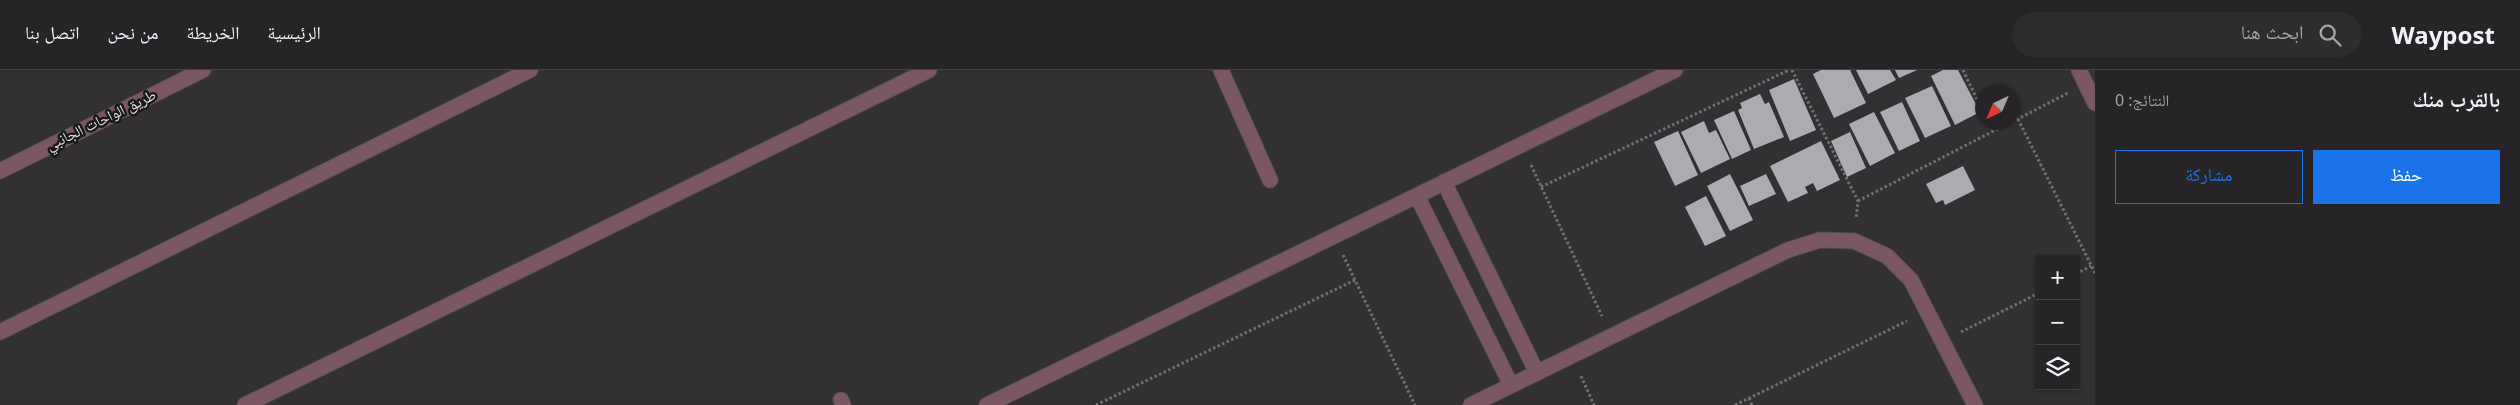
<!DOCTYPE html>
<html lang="ar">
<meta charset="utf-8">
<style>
:root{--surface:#262426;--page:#2e2c2e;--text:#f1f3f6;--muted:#a4a4a7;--line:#424143;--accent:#1a73e8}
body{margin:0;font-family:"Noto Sans","Noto Naskh Arabic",sans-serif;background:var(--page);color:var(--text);direction:rtl}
.controls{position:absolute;right:15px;bottom:15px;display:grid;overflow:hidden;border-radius:0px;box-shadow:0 1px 4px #0004}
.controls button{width:45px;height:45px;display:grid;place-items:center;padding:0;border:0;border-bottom:1px solid var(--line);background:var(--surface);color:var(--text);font:25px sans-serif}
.compass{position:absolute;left:1975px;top:15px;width:45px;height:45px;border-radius:50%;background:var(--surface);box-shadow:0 1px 4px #0004;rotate:224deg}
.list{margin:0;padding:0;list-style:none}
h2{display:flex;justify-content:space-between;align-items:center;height:65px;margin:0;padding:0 20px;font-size:21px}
h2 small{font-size:16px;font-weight:400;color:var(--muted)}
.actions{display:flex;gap:10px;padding:15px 20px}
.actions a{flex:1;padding:11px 0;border:1px solid var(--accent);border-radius:0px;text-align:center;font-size:18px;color:var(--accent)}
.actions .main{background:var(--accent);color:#fff}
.icon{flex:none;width:28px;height:28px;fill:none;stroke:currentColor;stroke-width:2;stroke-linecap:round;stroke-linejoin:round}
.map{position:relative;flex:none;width:2095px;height:335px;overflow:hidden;direction:ltr}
header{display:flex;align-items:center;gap:30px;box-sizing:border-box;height:70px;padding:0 25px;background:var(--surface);border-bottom:1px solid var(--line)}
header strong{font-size:24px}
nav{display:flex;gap:28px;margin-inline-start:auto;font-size:18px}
.search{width:350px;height:45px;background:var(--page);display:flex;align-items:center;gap:12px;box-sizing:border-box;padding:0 18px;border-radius:28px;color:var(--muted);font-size:19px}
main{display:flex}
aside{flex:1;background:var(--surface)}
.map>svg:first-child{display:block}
.building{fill:#acabaf}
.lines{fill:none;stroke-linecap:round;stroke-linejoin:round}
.minor-casing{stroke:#504d50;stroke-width:17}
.path{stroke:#727072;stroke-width:3;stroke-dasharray:2.5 2.5;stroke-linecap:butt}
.minor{stroke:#7b5861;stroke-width:15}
.labels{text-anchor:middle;stroke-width:5;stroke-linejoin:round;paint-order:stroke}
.street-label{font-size:15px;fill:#e6e4e6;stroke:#1a191a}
</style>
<header>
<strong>Waypost</strong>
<div class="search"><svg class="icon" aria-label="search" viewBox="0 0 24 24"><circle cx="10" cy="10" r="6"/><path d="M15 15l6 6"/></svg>ابحث هنا</div>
<nav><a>الرئيسية</a><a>الخريطة</a><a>من نحن</a><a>اتصل بنا</a></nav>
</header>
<main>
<aside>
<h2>بالقرب منك<small>النتائج: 0</small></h2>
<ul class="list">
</ul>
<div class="actions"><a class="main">حفظ</a><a>مشاركة</a></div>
</aside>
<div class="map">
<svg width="2095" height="335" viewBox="0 0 2095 335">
<rect width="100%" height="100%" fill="#333033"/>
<path class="building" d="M1821,0H1850L1866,33L1834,48L1813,4Z
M1856,0H1890L1896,10L1868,24Z
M1895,0H1917L1899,8Z
M1943,0H1958L1980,42L1955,55L1931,6Z
M1794,9L1816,60L1790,71L1769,20Z
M1932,16L1951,56L1925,68L1905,28Z
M1760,24L1765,34L1769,32L1784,67L1754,79L1738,40L1742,38L1740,33Z
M1902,32L1920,71L1899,81L1880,42Z
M1734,41L1751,80L1732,89L1714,50Z
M1874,42L1895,83L1870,96L1849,54Z
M1704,51L1709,63L1716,60L1730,89L1701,103L1681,62Z
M1678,61L1698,105L1675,116L1654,72Z
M1850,62L1866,98L1847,107L1831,71Z
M1821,71L1840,110L1817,121L1813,113L1805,117L1808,123L1788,132L1770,96Z
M1963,96L1975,120L1945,135L1943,130L1936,133L1926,114Z
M1730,104L1753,150L1730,161L1707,116Z
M1766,104L1776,124L1749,136L1740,116Z
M1706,126L1726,166L1705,176L1685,137Z"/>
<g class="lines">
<defs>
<path id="minor" d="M1221,0L1270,110
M2079,0L2095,33
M0,101L203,0
M1444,112L1537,303
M1417,126L1511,315
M0,262L530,0
M841,330L843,335
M245,335L929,0
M987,335L1675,0
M1471,335L1788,180L1820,170L1854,171L1887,186L1911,210L1975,335"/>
</defs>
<use href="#minor" class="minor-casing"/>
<path class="path" d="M1792,0L1858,131L1856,149
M1963,0L1982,40
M2018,49L2095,203
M1989,52L1993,62
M2012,52L2068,23
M1531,95L1602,246
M1541,117L1789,0
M1858,131L2011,52
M1343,185L1415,335
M2076,204L2091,196
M1961,262L2039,223
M1581,306L1594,335
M1749,328L1752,335
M1096,335L1355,210
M1735,335L1907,251"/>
<use href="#minor" class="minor"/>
</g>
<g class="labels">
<g class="street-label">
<text transform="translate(101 50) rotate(-26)" y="5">طريق الواحات الجانبي</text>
</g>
</g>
</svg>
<div class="controls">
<button>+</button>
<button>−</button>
<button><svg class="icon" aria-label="layers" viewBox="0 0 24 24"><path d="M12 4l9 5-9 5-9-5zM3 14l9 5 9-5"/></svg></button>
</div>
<svg class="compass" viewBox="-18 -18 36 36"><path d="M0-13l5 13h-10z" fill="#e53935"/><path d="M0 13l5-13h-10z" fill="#a4a4a7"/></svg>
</div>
</main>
